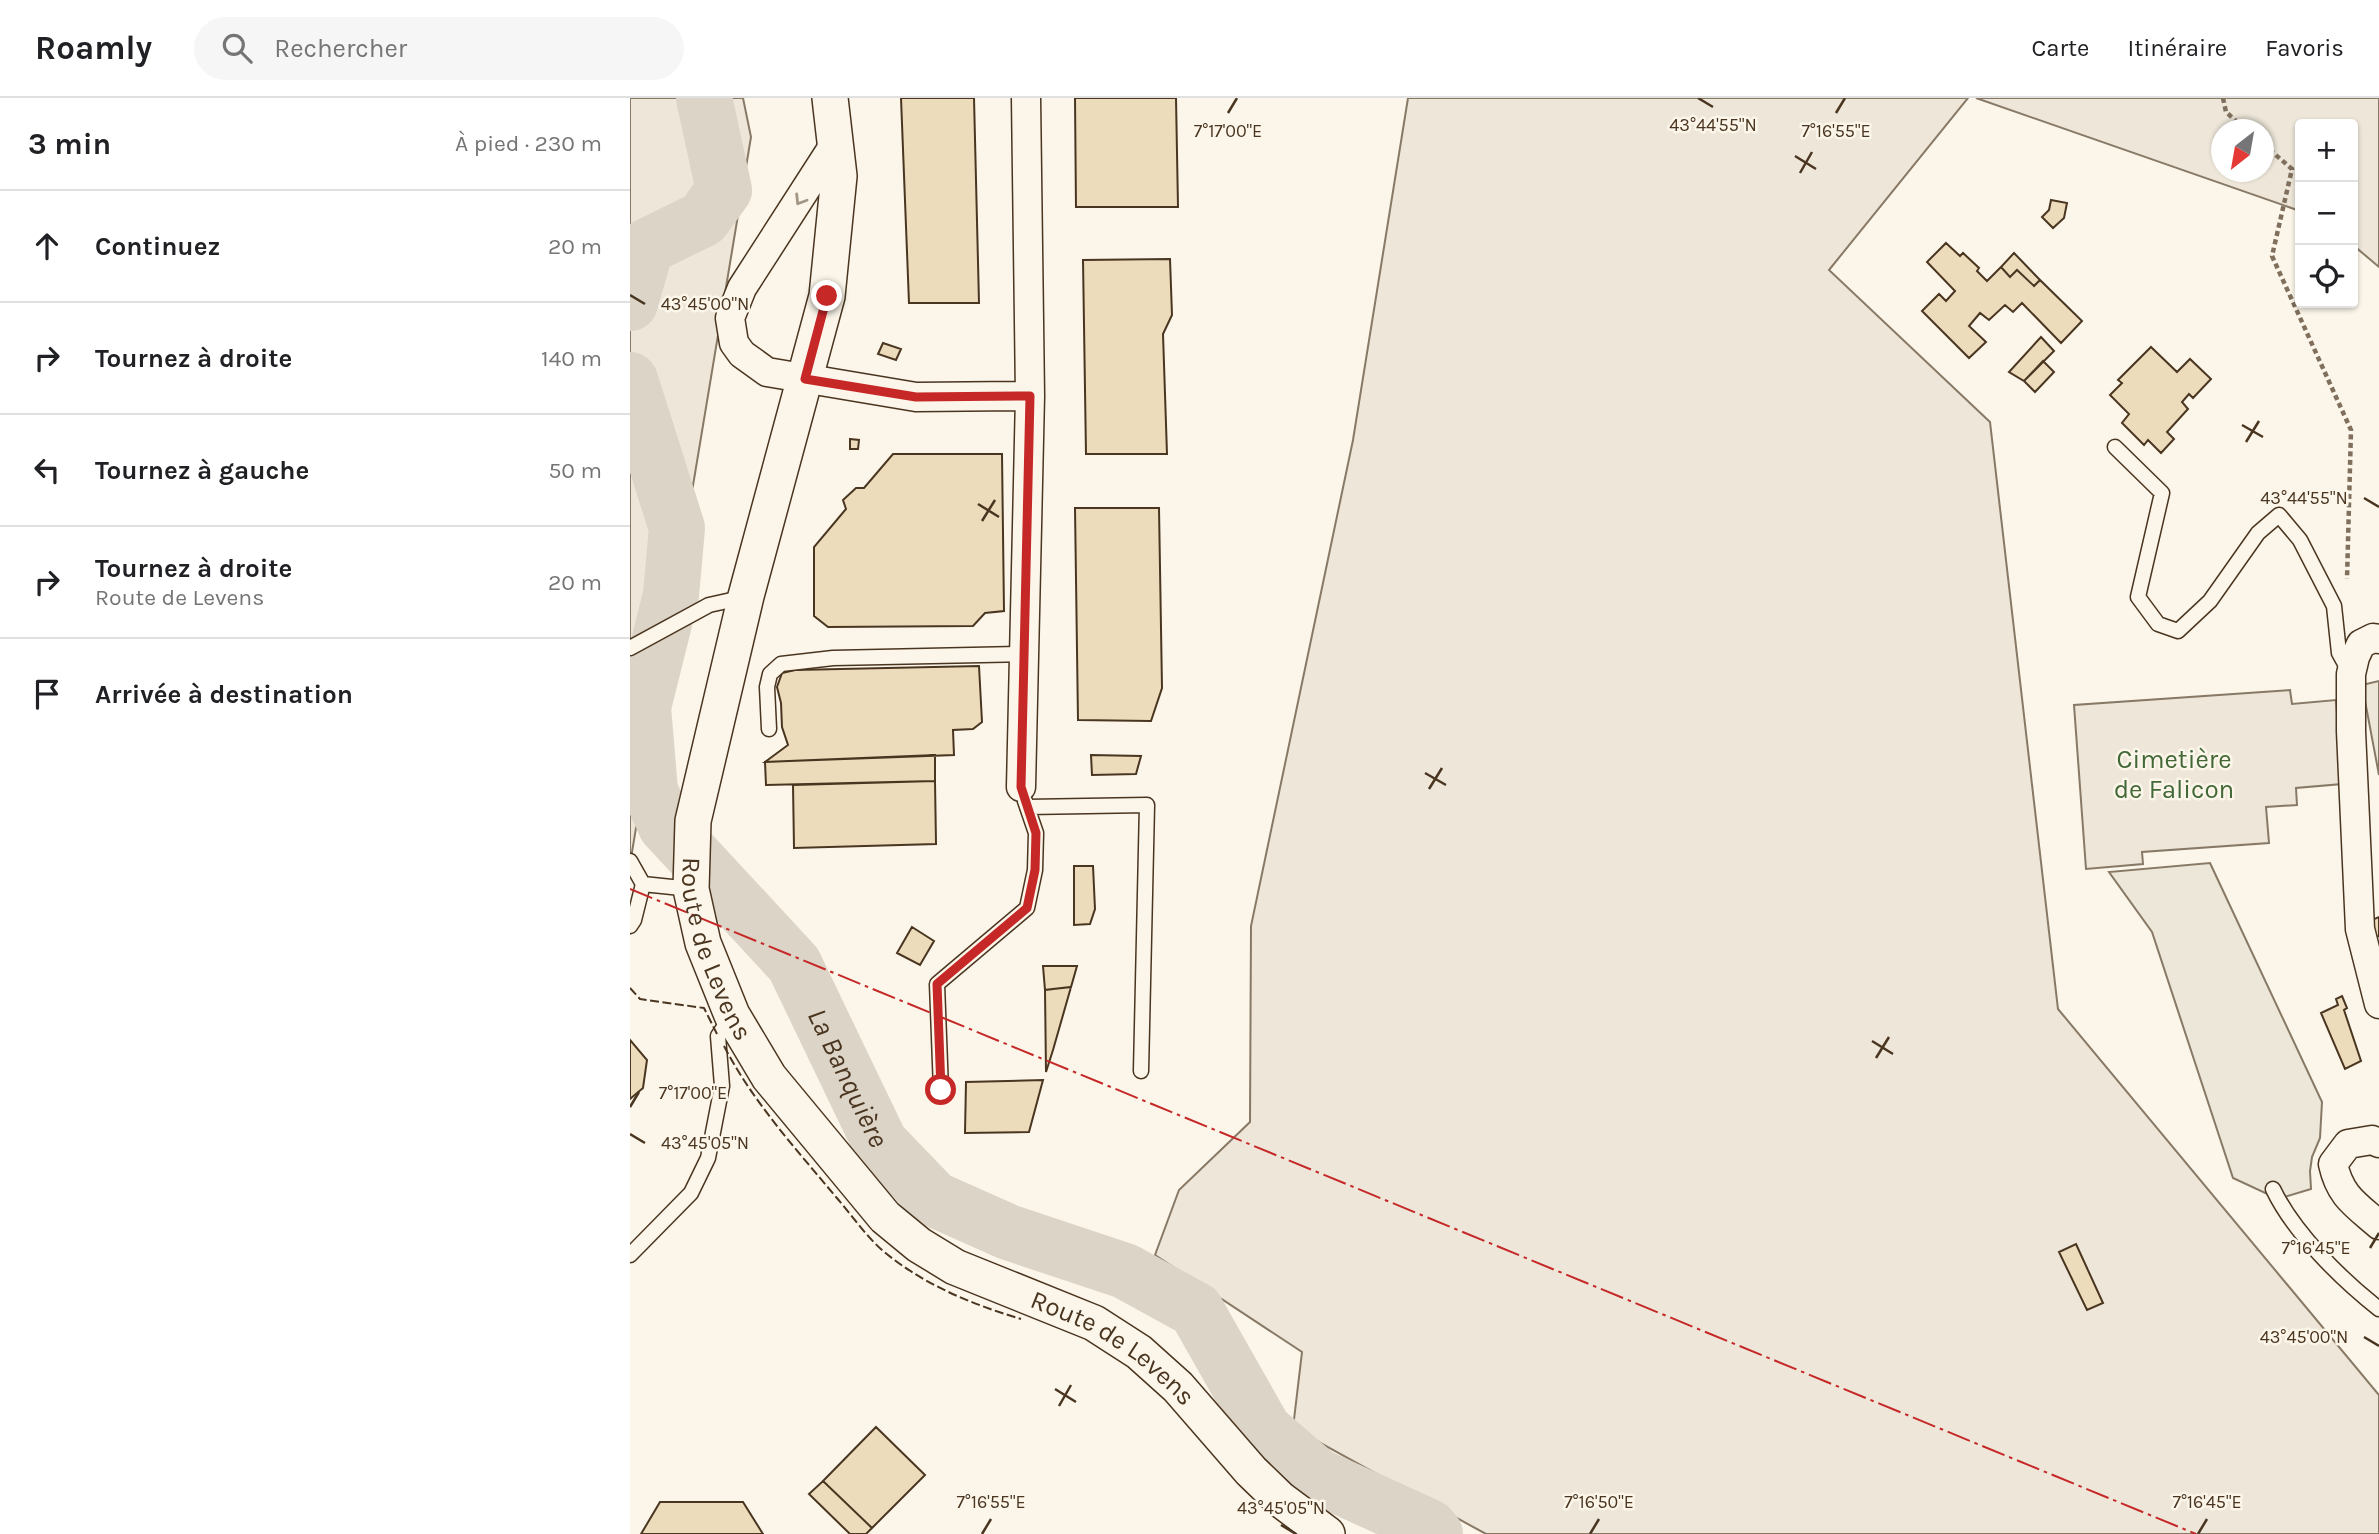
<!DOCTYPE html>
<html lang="fr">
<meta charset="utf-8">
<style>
:root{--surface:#fff;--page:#f6f6f6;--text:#202124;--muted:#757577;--line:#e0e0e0}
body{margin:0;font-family:Karla,sans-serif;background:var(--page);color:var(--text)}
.controls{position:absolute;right:21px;top:21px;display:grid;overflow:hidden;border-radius:7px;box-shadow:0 2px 5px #0004}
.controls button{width:63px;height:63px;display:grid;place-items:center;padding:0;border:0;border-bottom:2px solid var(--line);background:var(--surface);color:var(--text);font:35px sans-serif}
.compass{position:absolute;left:1581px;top:21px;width:63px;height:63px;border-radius:50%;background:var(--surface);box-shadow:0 2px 5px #0004;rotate:211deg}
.stop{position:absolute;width:21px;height:21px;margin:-16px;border:5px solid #c62828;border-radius:50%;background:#fff}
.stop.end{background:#c62828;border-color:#fff;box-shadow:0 2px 7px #0008}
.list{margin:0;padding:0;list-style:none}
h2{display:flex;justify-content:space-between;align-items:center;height:91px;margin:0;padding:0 28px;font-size:30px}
h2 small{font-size:23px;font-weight:400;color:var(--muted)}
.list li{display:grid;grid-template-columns:46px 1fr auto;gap:21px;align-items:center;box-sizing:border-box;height:112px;padding:0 28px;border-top:2px solid var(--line)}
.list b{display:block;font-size:26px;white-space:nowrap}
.list p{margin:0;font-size:23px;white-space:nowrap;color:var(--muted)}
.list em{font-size:23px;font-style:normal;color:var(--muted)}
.icon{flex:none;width:38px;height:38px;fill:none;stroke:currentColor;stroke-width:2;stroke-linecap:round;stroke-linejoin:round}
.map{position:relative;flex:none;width:1749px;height:1436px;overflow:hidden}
header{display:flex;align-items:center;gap:42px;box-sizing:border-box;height:98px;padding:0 35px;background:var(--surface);border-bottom:2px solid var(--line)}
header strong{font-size:33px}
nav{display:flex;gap:38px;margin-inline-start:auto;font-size:24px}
.search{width:490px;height:63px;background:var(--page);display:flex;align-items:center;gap:18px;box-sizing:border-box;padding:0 24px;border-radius:38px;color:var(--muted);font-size:26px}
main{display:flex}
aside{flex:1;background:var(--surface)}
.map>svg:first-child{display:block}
.green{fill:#ede6d9;stroke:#887966;stroke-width:2;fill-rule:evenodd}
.parking{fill:#ede7d9;stroke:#887966;stroke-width:2}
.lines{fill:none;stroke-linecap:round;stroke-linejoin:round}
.river{stroke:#dcd4c6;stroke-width:56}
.building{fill:#ecdcbc;stroke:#4a3520;stroke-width:2}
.service-casing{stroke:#4a3520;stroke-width:17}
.minor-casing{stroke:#4a3520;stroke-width:31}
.tertiary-casing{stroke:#4a3520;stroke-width:38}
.path{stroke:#7f6f5c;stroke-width:4.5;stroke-dasharray:5 3.5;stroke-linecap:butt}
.service{stroke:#fbf6e9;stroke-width:14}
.minor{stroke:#fbf6e9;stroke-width:28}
.tertiary{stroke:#fbf6e9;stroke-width:35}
.fence{stroke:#4a3520;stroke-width:2;stroke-dasharray:9 3.5;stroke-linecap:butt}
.power{stroke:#c62828;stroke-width:2;stroke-dasharray:24 5 3.5 5;stroke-linecap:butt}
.oneway{stroke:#a29684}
.route{stroke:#c62828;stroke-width:9}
.ticks{fill:none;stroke:#4a3520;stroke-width:2.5}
.labels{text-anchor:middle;stroke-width:5;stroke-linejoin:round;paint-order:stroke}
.park-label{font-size:26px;fill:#436837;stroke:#fbf6e9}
.street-label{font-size:26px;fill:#4a3520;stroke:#fbf6e9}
.water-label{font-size:28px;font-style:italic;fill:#4a3520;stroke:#fbf6e9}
.ticks-label{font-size:18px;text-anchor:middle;fill:#4a3520;stroke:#fbf6e9;stroke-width:5;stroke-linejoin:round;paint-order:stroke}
</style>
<header>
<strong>Roamly</strong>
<div class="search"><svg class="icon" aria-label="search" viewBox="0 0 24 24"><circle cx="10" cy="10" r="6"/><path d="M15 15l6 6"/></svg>Rechercher</div>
<nav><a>Carte</a><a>Itinéraire</a><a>Favoris</a></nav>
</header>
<main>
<aside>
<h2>3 min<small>À pied · 230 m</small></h2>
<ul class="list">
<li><svg class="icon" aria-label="ahead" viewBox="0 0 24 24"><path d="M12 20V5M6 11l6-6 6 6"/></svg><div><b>Continuez</b></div><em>20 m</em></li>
<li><svg class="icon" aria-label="right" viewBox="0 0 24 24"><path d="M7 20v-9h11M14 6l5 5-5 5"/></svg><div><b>Tournez à droite</b></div><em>140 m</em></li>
<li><svg class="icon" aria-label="left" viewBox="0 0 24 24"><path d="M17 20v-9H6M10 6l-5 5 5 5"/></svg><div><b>Tournez à gauche</b></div><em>50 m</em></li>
<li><svg class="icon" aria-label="right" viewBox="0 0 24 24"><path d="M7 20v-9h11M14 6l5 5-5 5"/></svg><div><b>Tournez à droite</b><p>Route de Levens</p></div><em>20 m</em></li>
<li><svg class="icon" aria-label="arrive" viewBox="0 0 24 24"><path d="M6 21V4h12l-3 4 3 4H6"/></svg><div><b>Arrivée à destination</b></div></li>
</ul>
</aside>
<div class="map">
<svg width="1749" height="1436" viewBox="0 0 1749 1436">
<rect width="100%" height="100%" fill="#fbf6e9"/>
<path class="green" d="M0,0H113L121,39L0,766Z
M778,0H1338L1199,172L1360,324L1428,911L1749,1297V1436H856L663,1330L672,1254L525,1157L549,1092L620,1024L621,828L723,342Z
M1346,0H1749V169L1723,147V26H1670V113ZM1591,32H1633V74H1591Z
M1660,592L1662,606L1706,602L1712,686L1666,690L1667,707L1636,709L1639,745L1512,754L1513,766L1456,771L1444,607Z"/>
<path class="parking" d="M1749,583V677L1732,587Z
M1580,765L1692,1004L1690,1040L1682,1059L1680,1073L1681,1091L1648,1101L1603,1080L1522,834L1479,774Z"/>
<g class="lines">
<g class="river">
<path d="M0,205L16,149L73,121L94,92L74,0"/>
<path id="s1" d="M0,282L47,430L41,497L13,609L20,693L36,728L164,866L250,1045L304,1101L378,1134L495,1173L566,1212L634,1332L687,1378L799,1429L805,1436"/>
</g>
</g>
<path class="building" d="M271,0H344L349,205H279Z
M445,0H546L548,109H446Z
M1421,102L1437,105L1434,120L1423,130L1412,119L1419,112Z
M1316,145L1330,158L1333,155L1349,170L1347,173L1357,183L1371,169L1380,179L1387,172L1404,188L1410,182L1452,223L1431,245L1392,205L1383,214L1375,207L1359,222L1350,215L1339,228L1356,244L1339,260L1292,213L1309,196L1316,203L1325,193L1297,164Z
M1384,155L1410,182L1404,188L1387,172L1380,179L1371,169Z
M540,161L542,217L533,236L537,356H456L453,162Z
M1411,239L1424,253L1394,283L1379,274Z
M253,245L271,251L266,262L248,256Z
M1521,249L1547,274L1560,261L1581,281L1563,300L1559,296L1552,304L1558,311L1537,334L1544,341L1531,355L1518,342L1514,347L1492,325L1499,316L1480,297L1492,285L1488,282Z
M1413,263L1424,274L1405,294L1394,283Z
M220,341L229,342L228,351H220Z
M263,356H372L374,513L355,515L343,528L198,529L184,518V449L216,411L213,402L226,390H234Z
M445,410H529L532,590L521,623L448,622Z
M349,568L352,624L343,631L323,632L324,657L135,664L158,647L152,629L151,605L147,589L152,575L165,572Z
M305,657V683L136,687L135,664Z
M461,657L511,658L506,676L462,677Z
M305,683L306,746L164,750L163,687Z
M444,768H463L465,811L460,826L444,827Z
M1749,819V838L1745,840L1742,822Z
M282,829L304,843L290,867L267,855Z
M413,868H447L441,889L415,892Z
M441,889L423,952L416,974L415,892Z
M1712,898L1717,910L1714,912L1731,963L1715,971L1691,915L1708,907L1706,901Z
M0,942L17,962L13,990L0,1001Z
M413,982L399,1034L335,1035L336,984Z
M1446,1146L1473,1205L1457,1212L1429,1154Z
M246,1329L295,1377L242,1430L193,1383Z
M193,1383L242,1430L236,1436H220L179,1396Z
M30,1404H113L133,1436H11Z"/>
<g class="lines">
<defs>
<path id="service" d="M1485,349L1532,395L1508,499L1528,526L1548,533L1580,503L1628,435L1649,417L1670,442L1704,508L1709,555L1720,575
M0,550L79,507L115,499
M139,631L137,589L140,576L151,566L203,560L394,556
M397,709L517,707L511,973
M0,763L13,786L4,822L0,828
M13,786L61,791
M311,992L307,886L397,810L405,772L406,735L395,703
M1643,1091C1664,1135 1711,1181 1749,1211
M0,1157L61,1095L78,1060L92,988L88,938L100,920"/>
<path id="minor" d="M206,44L112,190L100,220L104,245L112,256L137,274L286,299L400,298
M1749,541L1743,540L1731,546L1725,559L1721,576V633L1730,831L1749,906
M391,689L400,298L396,0
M1749,1045L1742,1042L1718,1046L1703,1066C1710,1098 1725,1106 1749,1127"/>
<g id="tertiary">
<path id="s2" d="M200,0L209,78L197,198L116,498L63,723L61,791L73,845L102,917L139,979L255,1119L289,1147L325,1169L464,1225L509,1254L548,1289L621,1373L650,1401L697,1436"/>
</g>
</defs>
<use href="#service" class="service-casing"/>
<use href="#minor" class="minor-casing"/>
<use href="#tertiary" class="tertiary-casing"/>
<path class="path" d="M1593,0L1596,14L1616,32
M1633,46L1662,71L1642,158L1721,332L1717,481"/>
<use href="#service" class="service"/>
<use href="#minor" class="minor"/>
<use href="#tertiary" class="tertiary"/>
<path class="fence" d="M0,890L10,901L74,910L87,936
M94,948C123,1004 166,1051 206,1099C221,1116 235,1137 252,1152C292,1186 341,1206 391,1221"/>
<path class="power" d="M0,791L1566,1436"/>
</g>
<defs><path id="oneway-chevron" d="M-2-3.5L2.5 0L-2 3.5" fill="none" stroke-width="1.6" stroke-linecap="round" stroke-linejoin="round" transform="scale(1.75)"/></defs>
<use class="oneway" href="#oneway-chevron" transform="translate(170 102) rotate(122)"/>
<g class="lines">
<path class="route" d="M197,198L175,281L286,299L400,298L391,689L406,735L405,772L397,810L307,886L311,992"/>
</g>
<path class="ticks" d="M1068,0L1083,9M598,15L607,0M1206,15L1215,0M1165,58L1186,71M1170,75L1182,54M0,197L15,206M1612,327L1633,339M1616,344L1629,323M1734,400L1749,409M348,406L369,419M352,423L365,402M795,675L816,687M799,691L812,670M1242,943L1263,956M1246,960L1259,939M0,1009L9,994M0,1036L15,1045M1740,1150L1749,1135M1734,1239L1749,1248M425,1291L446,1304M429,1308L441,1287M651,1427L666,1436M352,1436L361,1421M960,1436L969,1421M1568,1436L1577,1421"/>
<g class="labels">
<g class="park-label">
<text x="1544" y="670">Cimetière<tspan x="1544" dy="30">de Falicon</tspan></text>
</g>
<g class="street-label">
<text dy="9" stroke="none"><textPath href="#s2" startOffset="873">Route de Levens</textPath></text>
<text dy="9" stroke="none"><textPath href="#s2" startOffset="1461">Route de Levens</textPath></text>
</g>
<g class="water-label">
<text dy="10" stroke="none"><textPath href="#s1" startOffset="775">La Banquière</textPath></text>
</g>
</g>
<g class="ticks-label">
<text x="1083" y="33">43°44'55"N</text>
<text x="598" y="39">7°17'00"E</text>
<text x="1206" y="39">7°16'55"E</text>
<text x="75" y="212">43°45'00"N</text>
<text x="1674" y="406">43°44'55"N</text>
<text x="63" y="1001">7°17'00"E</text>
<text x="75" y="1051">43°45'05"N</text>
<text x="1686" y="1156">7°16'45"E</text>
<text x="1674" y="1245">43°45'00"N</text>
<text x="361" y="1410">7°16'55"E</text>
<text x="969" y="1410">7°16'50"E</text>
<text x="1577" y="1410">7°16'45"E</text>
<text x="651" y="1416">43°45'05"N</text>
</g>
</svg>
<div class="controls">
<button>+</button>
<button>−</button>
<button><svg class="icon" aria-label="locate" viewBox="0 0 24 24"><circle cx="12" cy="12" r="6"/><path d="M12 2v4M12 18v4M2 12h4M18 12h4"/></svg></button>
</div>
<svg class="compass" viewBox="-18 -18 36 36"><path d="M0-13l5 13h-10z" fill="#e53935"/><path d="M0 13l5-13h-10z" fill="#757577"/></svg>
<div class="stop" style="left:311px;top:992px"></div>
<div class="stop end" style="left:197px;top:198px"></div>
</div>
</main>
